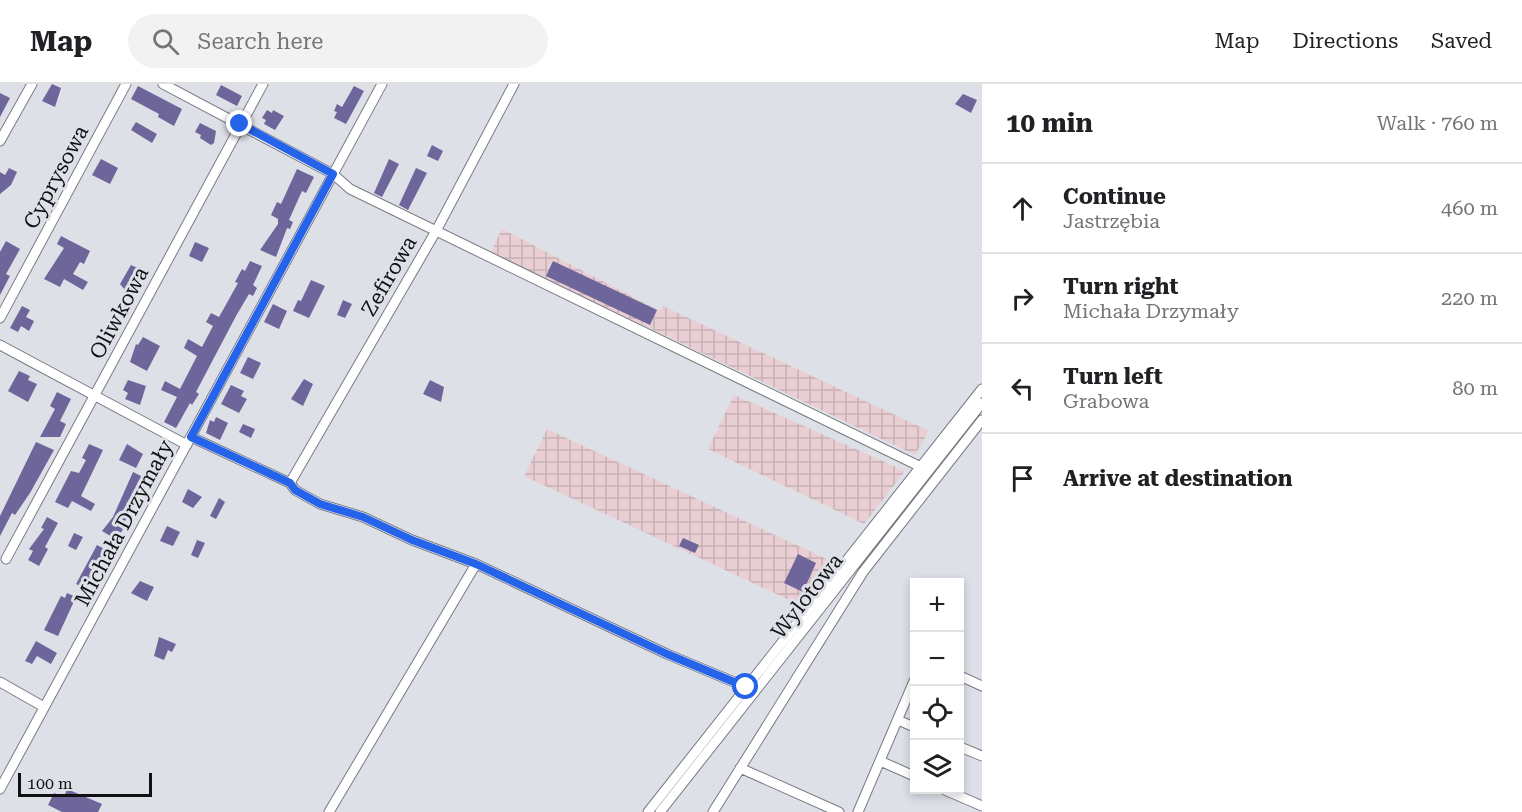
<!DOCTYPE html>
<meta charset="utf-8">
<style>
:root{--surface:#fff;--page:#f2f2f2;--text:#202124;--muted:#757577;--line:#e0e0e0}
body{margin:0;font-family:"Roboto Serif",serif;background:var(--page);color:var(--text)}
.controls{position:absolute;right:18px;bottom:18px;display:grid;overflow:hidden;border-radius:0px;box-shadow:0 3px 9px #0003}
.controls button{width:54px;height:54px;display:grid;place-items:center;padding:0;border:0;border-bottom:2px solid var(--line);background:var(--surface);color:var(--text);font:30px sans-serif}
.scale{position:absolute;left:18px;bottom:15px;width:134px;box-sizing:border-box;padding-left:6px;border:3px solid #111114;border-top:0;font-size:16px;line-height:21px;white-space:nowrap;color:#111114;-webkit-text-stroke:4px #dee0e8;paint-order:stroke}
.stop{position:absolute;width:18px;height:18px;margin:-14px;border:4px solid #2563eb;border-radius:50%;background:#fff}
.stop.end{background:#2563eb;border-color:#fff;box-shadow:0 2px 6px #0008}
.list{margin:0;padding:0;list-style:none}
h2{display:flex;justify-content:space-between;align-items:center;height:78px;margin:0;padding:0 24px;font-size:26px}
h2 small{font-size:20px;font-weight:400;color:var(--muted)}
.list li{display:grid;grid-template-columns:39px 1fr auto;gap:18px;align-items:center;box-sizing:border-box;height:90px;padding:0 24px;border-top:2px solid var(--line)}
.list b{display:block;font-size:22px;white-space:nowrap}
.list p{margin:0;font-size:20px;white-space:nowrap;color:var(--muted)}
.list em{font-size:20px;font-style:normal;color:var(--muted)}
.icon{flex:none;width:33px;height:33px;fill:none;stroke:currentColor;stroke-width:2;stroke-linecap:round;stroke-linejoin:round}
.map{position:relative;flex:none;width:982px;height:728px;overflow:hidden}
header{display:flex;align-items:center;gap:36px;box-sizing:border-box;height:84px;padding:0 30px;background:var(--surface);border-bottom:2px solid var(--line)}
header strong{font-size:28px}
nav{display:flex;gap:33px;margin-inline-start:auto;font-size:21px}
.search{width:420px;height:54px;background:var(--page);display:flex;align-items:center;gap:15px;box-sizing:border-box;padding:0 21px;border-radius:33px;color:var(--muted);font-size:22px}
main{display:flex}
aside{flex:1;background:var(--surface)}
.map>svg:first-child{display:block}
.industrial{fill:url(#industrial-grid)}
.building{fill:#6e659b}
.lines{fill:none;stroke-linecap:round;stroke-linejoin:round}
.minor-casing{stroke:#787a82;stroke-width:11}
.minor{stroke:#fff;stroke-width:9}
.route{stroke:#2563eb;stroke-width:8}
.labels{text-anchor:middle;stroke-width:6;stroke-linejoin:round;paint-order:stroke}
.street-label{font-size:21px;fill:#111114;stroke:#dee0e8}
</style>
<header>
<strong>Map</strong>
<div class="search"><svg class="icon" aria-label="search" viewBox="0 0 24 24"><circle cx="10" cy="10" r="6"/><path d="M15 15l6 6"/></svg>Search here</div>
<nav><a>Map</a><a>Directions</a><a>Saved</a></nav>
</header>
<main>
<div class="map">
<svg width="982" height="728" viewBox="0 0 982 728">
<defs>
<pattern id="industrial-grid" width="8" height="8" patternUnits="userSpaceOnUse" patternTransform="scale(1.5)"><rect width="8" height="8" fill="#e9cfd4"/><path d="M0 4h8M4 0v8" fill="none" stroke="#c7b1b5"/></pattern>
</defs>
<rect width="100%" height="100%" fill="#dee0e8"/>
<path class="industrial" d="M502,145L660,227L663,222L929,347L915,371L491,168Z
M734,311L905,387L864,440L708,365Z
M547,345L835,479L802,522L524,392Z"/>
<path class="building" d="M52,0L61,4L55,23L42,17Z
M221,1L242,12L237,22L216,11Z
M138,2L182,25L174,42L158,33L159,30L131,15Z
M354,2L364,7L346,40L334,34L337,28L334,27L337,20L342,23Z
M0,9L10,14L0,33Z
M963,10L977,16L971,29L955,20Z
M267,26L272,29L273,26L284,32L275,46L264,40L266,36L262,34Z
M136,38L157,50L152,59L131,46Z
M200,39L216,47L214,59L211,61L200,54L201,51L195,48Z
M432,61L443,67L438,77L427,72Z
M101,75L118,84L110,100L92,91Z
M389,75L399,80L382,113L374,109Z
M9,84L17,88L11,101L0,110V88L5,91Z
M416,84L427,89L408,126L399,121Z
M297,85L314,93L306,109L302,107L289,136L293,138L290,145L287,144L276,173L260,166L278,140V135L271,131L277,118L281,120Z
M61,152L90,167L84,180L80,178L73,190L88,198L83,206L64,195L60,203L44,195L64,164L57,160Z
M6,157L20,165L6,190L10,192L0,211V168Z
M195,158L209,164L202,178L189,172Z
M250,177L262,182L253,201L257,204L253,212L249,210L236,232L196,308L199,310L192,321L190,319L176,344L164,338L177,313L161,306L165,297L180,305L197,272L184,264L188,255L202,263L213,242L206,238L211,229L219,233L238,199L235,198L242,185L245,187Z
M553,177L657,226L650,241L546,192Z
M131,181L142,186L132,206H125L120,200Z
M311,196L325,202L309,234L293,227L298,216L301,217Z
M343,216L352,220L345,234L337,231Z
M273,220L287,227L279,245L264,238Z
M22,222L30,226L26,233L34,237L29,247L21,242L18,248L10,244Z
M143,253L160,262L147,287L130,278L136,260L138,261Z
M248,273L261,279L253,295L240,289Z
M19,287L30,292L28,296L37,300L28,318L8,307Z
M304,295L313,300L303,322L291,315Z
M128,296L146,302L140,321L125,315L128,309L123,306Z
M430,296L444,303L441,318L423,310Z
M231,301L244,307L241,312L247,315L239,329L221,320Z
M57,308L71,315L60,337L66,340L60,353H40L55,325L50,322Z
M216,333L228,339L220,356L206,349L210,336L214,338Z
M243,340L255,345L251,354L239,348Z
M36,358L54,366L30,409L15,431L12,429L0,452V432Z
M89,360L103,366L81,412L95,420L91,427L72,417L68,424L55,418L71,387L79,389L86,376L82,374Z
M127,360L143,370L136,384L119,376Z
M133,388L149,396L121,444L123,445L117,456L102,447L113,433Z
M188,405L202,413L193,424L182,418Z
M219,414L225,418L216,435L210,432Z
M47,433L58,439L45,463L48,465L39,482L28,476L33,467L29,465L44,445L41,444Z
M167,442L180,448L173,462L160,457Z
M74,449L83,453L76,466L68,462Z
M683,454L699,461L695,469L679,462Z
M197,456L205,459L198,474L191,471Z
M97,461L110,468L88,506L76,500Z
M798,470L816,479L803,508L784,499Z
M140,497L154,503L147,517L131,509Z
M67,509L76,513L58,552L44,546L61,512L65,514Z
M159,553L176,560L172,568L168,566L164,576L154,572Z
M36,557L57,569L51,580L37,572L32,580L25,577Z
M67,705L102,720L98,728H62L48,721L54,709L64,713Z"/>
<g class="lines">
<defs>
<path id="minor" d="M163,0L333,90L350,105L921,383
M0,57L32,0
M0,234L126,0
M0,261L187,361
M191,353L290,399L295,406L320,420L363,433L412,456L476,480L667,570L746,603
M290,399L436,147L514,0
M6,475L263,0
M960,592L982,602
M0,598L44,623
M898,636L914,643
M960,663L982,672
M880,677L914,692
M740,684L839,728
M0,705L382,0
M945,706L982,722
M329,728L476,480
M648,728L982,305
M660,728L982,319
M713,728L863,488L982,336
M858,728L914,597"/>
</defs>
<use href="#minor" class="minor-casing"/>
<use href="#minor" class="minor"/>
</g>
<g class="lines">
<path class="route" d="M240,40L333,90L191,353L290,399L295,406L320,420L363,433L412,456L476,480L667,570L746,603"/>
</g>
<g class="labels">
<g class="street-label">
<text transform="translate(56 93) rotate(-62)" y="7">Cyprysowa</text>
<text transform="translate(389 192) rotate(-60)" y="7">Zefirowa</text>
<text transform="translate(119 229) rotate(-62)" y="7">Oliwkowa</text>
<text transform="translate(124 439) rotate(-62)" y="7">Michała Drzymały</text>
<text transform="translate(807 512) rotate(-52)" y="7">Wylotowa</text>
</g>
</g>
</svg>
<div class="controls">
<button>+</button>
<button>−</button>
<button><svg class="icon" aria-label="locate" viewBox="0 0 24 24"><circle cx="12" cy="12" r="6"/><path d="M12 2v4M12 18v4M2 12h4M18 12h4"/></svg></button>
<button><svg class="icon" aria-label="layers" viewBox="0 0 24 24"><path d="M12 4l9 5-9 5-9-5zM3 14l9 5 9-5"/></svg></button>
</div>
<div class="scale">100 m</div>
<div class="stop" style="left:746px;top:603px"></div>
<div class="stop end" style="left:240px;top:40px"></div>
</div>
<aside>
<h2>10 min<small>Walk · 760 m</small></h2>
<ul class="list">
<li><svg class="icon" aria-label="ahead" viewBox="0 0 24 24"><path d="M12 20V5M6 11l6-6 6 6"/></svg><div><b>Continue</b><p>Jastrzębia</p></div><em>460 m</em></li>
<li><svg class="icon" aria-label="right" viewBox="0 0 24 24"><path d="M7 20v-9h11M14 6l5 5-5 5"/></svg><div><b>Turn right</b><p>Michała Drzymały</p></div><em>220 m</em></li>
<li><svg class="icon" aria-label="left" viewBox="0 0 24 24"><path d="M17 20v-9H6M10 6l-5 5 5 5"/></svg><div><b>Turn left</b><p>Grabowa</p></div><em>80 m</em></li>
<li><svg class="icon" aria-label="arrive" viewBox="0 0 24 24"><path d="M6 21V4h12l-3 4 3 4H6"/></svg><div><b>Arrive at destination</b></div></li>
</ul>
</aside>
</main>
